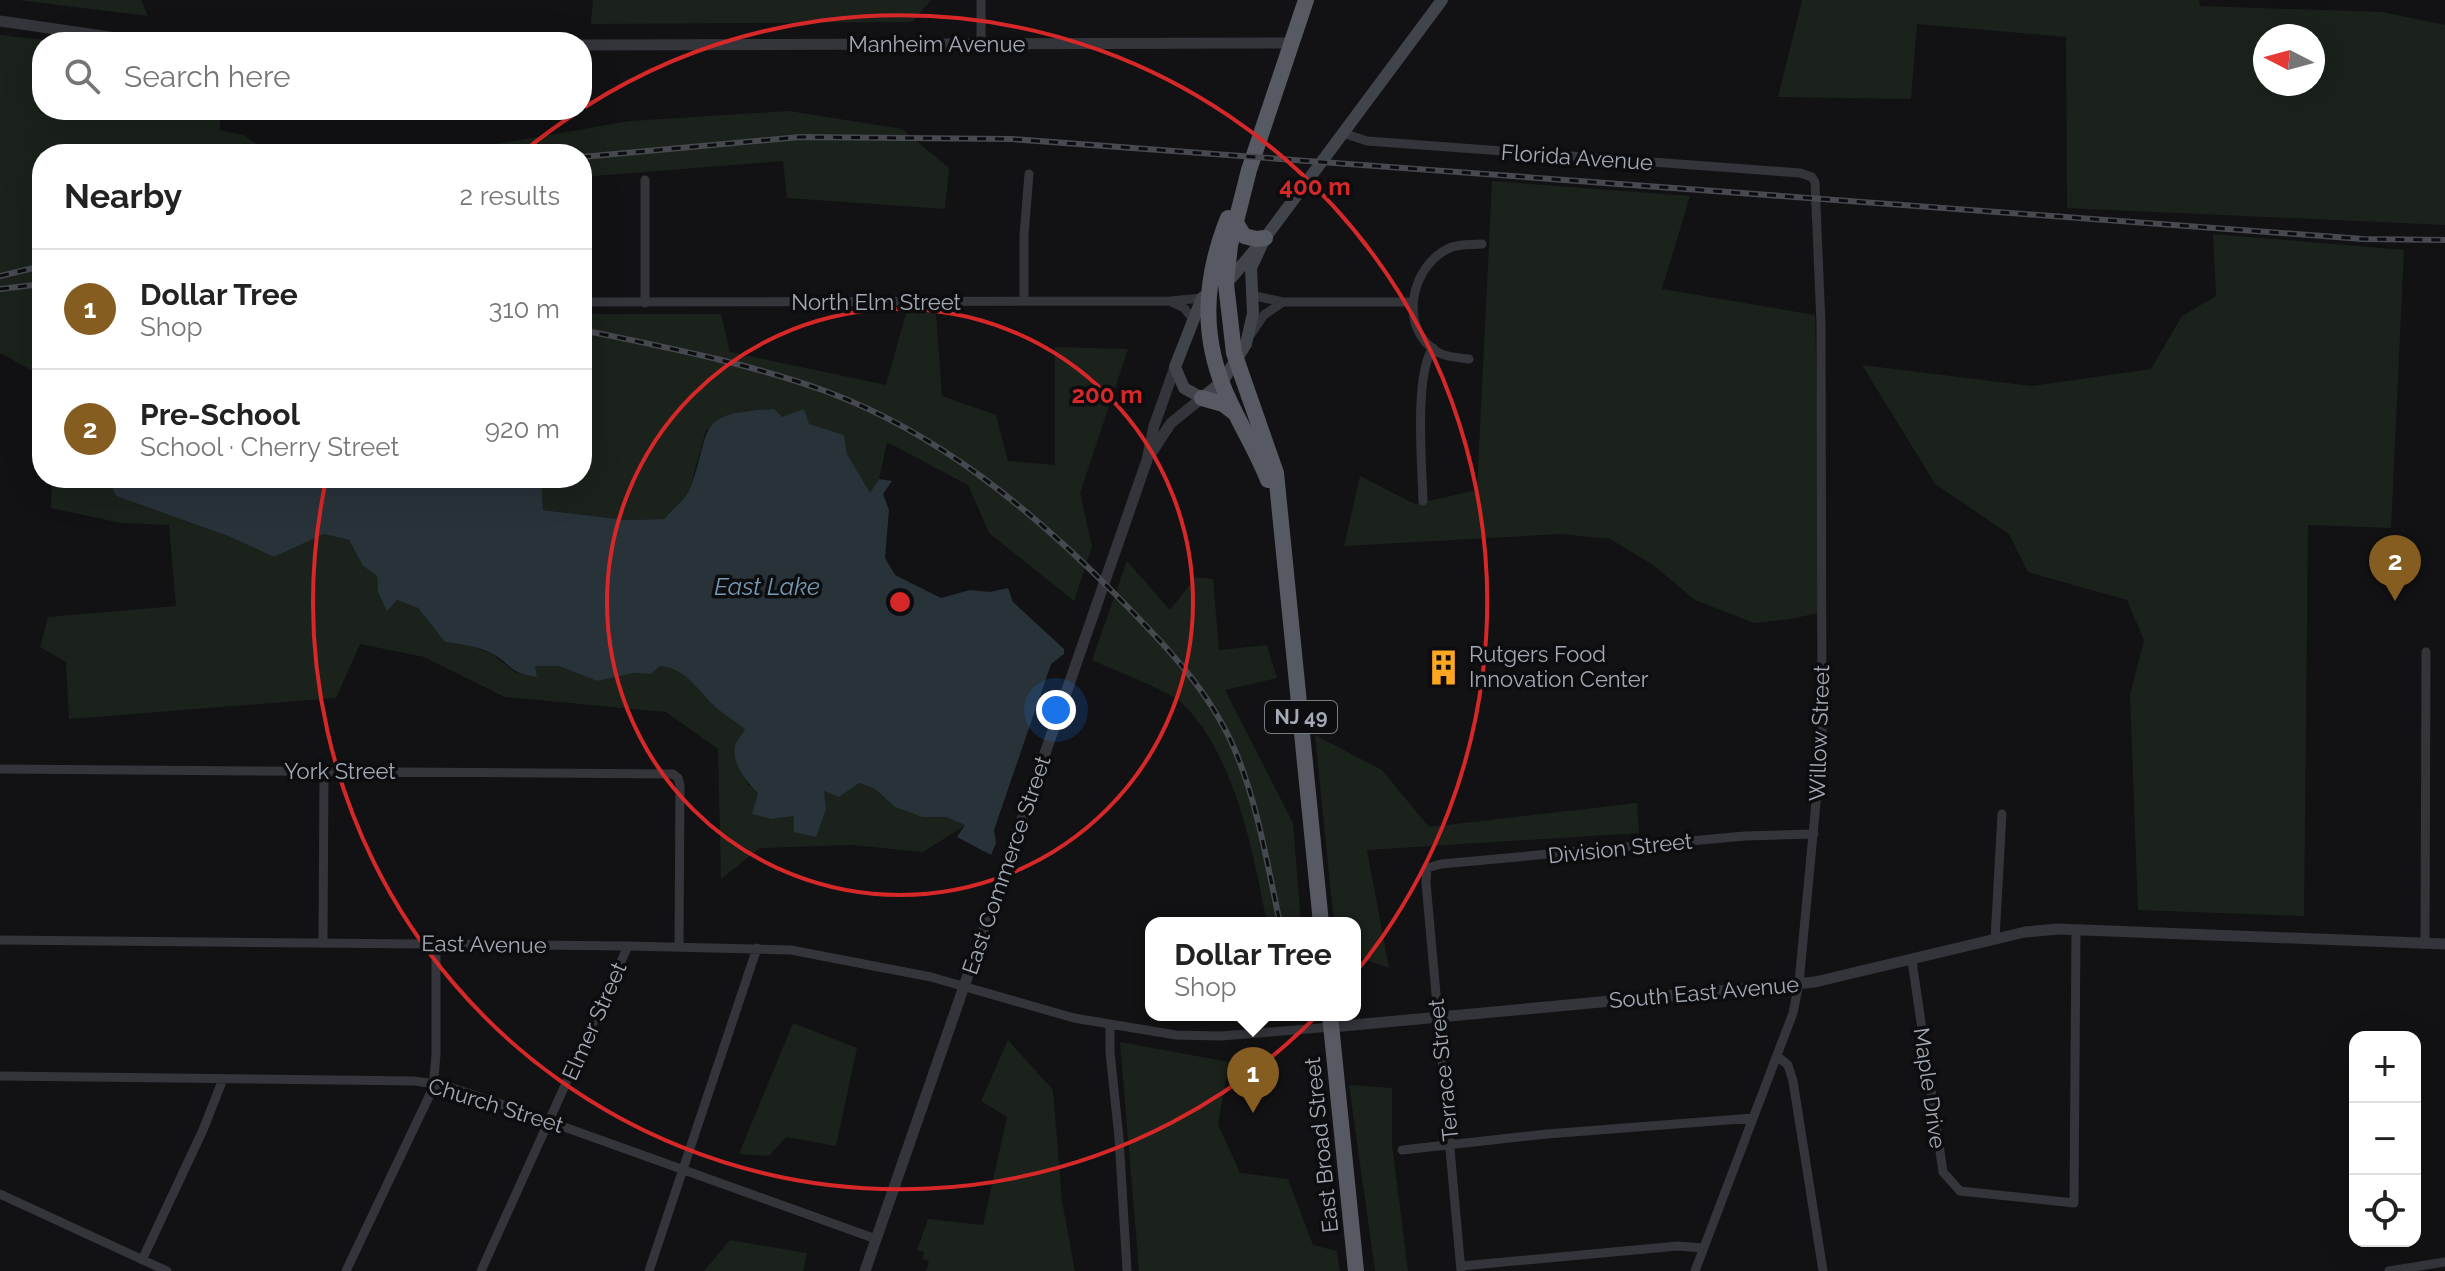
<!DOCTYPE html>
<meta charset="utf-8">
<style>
:root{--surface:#fff;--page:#f2f2f2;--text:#222;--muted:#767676;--line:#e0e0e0;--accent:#855d21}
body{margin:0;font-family:Raleway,sans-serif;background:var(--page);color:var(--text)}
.controls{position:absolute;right:24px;bottom:24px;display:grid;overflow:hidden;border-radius:16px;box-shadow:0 8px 32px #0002}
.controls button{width:72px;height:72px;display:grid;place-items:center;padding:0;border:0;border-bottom:2px solid var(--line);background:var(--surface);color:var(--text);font:40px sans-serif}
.compass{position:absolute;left:2253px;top:24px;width:72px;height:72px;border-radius:50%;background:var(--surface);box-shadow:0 8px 32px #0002;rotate:276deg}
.you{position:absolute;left:1056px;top:710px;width:28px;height:28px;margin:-20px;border:6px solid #fff;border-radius:50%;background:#1a73e8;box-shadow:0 0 0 12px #1a73e833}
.badge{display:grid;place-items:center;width:52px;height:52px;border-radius:50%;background:var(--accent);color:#fff;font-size:26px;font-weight:700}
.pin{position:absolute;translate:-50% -66px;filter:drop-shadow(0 2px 4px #0008)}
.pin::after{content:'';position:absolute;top:42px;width:28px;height:24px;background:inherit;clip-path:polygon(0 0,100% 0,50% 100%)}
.popup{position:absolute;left:1145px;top:917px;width:216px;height:104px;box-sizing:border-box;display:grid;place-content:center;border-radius:16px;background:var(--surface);filter:drop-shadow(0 2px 6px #0005);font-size:26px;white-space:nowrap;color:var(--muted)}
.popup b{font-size:30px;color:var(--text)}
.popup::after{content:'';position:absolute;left:50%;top:100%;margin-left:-16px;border:16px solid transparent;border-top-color:var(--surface)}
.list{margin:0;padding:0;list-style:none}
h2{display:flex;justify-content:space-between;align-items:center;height:104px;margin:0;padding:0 32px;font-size:34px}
h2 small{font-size:26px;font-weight:400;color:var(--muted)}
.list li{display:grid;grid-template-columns:52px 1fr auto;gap:24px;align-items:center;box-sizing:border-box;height:120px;padding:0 32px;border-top:2px solid var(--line)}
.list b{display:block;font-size:30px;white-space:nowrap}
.list p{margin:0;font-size:26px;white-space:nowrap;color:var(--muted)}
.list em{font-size:26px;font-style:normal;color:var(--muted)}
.icon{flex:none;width:44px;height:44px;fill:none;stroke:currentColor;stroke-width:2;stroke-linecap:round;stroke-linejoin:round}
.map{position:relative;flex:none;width:2445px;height:1271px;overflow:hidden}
.search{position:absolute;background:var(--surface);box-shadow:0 8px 32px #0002;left:32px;top:32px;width:560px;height:88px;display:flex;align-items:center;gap:20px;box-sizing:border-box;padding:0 28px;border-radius:32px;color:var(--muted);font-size:30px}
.panel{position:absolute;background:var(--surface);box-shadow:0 8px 32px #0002;left:32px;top:144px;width:560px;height:344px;border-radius:32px}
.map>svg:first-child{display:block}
.green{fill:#1a221b;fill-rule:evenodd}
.water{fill:#283239}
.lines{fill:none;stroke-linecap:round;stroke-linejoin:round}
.minor{stroke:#33353a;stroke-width:9}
.tertiary{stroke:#33353a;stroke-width:11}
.secondary{stroke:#41444a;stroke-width:12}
.trunk{stroke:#575a62;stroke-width:16}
.rail-casing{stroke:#46494f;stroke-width:6}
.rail{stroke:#0d0d0f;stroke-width:3;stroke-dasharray:9;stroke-linecap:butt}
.ring{fill:none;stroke:#d62828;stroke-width:4}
.labels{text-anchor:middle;stroke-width:7;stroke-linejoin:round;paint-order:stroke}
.shield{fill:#0d0d0f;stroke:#767b84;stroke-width:2}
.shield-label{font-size:20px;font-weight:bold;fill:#a3aab6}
.street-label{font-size:22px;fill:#a3aab6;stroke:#0d0d0f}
.poi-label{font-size:22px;fill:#a3aab6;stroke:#0d0d0f;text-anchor:start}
.water-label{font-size:24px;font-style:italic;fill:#769bb5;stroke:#0d0d0f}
.centre{fill:#d62828;stroke:#0d0d0f;stroke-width:4}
.ring-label{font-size:24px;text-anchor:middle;font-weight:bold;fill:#d62828;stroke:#0d0d0f;stroke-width:7;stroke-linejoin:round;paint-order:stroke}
</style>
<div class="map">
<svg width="2445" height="1271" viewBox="0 0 2445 1271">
<rect width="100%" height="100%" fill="#121214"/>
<path class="green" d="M18,0H141L148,16Z
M593,0H931L912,22L591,24Z
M1802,0H2199L2200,6L2382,12L2445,25V225L2067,208L2066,37L1917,24L1911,99L1778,97ZM2265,36H2313V84H2265Z
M0,35L62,42H42V110H220V130L243,135L271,154L461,150L630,121L789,111L902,129L949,168L945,209L787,198L783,161L582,177V154H42V376L0,353Z
M1492,181L1690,196L1662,289L1815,315L1822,612L1791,619L1754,623L1695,600L1653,565L1610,539L1561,534L1344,546L1360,476L1415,504L1477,490Z
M2213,234L2404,250L2391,528L2308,525L2304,916L2138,910L2130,695L2144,640L2127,600L2028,572L2009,534L1935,484L1862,365L2032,386L2151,369L2182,316L2216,296Z
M906,313H936L942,396L996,415L1008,461L1055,465V347L1128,349L1080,493L1092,546L1074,601L989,533L968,485L887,442L879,479L870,494L847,454L844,435L782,417L773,409L744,411L706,430L688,495L670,511L666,519L626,520L543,510L541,478H582V314H721L730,352L886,385Z
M52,478H108L116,496L228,536L274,557L324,534L349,540L363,566L377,576L378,592L387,610L397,600L418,608L445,642L468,645L491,653L516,673L537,676L534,666H559L597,681L634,673L651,674L660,665C689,668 699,694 719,710C728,717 737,722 746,729L735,746L736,761L748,785L759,792L772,819L794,816L824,791L840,796L859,783L875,789L895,807L922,817H946L966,825L923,852L852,845L760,848L721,879L718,749L666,712L505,697L424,657L360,644L336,698L69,719L66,662L40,647L48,617L176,606L169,525L121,523L51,508Z
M1127,561L1170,610L1196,577L1213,579L1219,650L1267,645L1277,678L1225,690L1293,823L1301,923H1267C1253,852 1235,754 1181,702C1169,691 1111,669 1092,660Z
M1315,735L1382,770L1429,827L1637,803L1639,833L1367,850L1389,968L1355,956V923H1334Z
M793,1023L857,1048L836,1146L786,1137L769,1156L739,1154Z
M1008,1040L1053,1090L1062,1201L1075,1271H926L929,1261L922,1259L924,1252L917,1250L928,1219L983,1225L1007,1117L981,1101Z
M1120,1042L1229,1062L1218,1124L1240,1173L1288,1179L1313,1245L1337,1251L1340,1271H1139Z
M1349,1085L1392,1088V1144L1408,1271H1375Z
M730,1240L807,1253L803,1271H704Z"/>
<path class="water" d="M774,409L782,417L804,409L809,424L844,435L847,454L870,493L879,479L892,481L883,494L889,510L885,558L895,575L941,598L970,590L990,592L1008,588L1013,602L1064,649V654L1051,664L994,830L996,843L991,855L957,837L965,825L946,817H922L895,807L875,789L859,783L839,797L824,791L826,809L816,837L794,832V816L772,819L752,814L758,793C747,783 731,763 735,746C736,741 743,734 745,729C737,722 727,717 719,710C699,694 688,668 660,666L651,674L634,673L597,681L559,666H535L537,677C507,672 513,665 491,653C477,646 460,644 445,642L418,608L397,600L387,611L378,592L377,576L363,566L349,540L324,534L274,557L228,536L116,496L108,478H541L543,510L626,520L665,519C671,508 684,502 689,491C714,430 690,413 774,409Z"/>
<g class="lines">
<path class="minor" d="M981,0V44
M1343,133L1367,141L1800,173L1812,177L1815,182L1821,324L1822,739L1799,983L1793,1013L1695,1271
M1251,295L1283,302H1413
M1024,301V235L1029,174
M1170,301L1184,308L1193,319
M582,302L1170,301L1202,298
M645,303V180
M1251,334L1264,315L1283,302
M1469,359C1459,358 1448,357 1439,353C1396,329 1411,263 1452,247C1461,244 1472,245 1482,244
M1423,501C1422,466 1414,374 1433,348
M0,769L673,774L678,778L680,785L679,946
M1995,939L2002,814
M0,940L628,946L791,950L931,977L1074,1018L1176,1035L1221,1036L1332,1027
M323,943L324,771
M2425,944L2426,652
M1912,961L1943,1172L1960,1191L2074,1203L2076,931
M1110,1024V1052L1119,1138L1127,1271
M1777,1056L1788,1065L1793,1081L1823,1271
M0,1076L414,1081L443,1085L495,1102L876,1239
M1402,1150L1547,1134L1753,1118
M0,1194L167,1271
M142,1260L203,1130L223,1079
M1461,1266L1678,1246L1703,1248
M346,1271L433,1088L436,1055V944
M481,1271L628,946
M649,1271L757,948
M1461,1271L1426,883L1427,868L1441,864L1745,836L1814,834
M2389,1271L2445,1262"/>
<path class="tertiary" d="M0,21L144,42
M582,45L1291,43
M1152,452L1171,423L1202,398
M1332,1027L1815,982L2025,932L2058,929L2445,944
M865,1271L1147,460L1154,426L1175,367"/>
<path class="secondary" d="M1226,284L1265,238L1442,0
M1210,292L1202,298L1175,367L1184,388L1202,398L1222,382L1246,344L1253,313L1251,268L1265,238"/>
<path class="trunk" d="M1306,0L1249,170L1230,245L1226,284L1234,353L1276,473L1321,923
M1228,218C1203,281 1200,340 1230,402C1242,428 1257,452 1268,480
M1235,221L1244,236L1256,239L1265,238
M1202,398L1223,404L1236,414
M1330,1015L1356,1271"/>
<defs>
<path id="rail" d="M582,157L800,137L1011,139L2363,239L2445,240
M0,276L42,266
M0,289L42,284
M582,330C664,347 749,363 828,392C940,434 1034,512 1117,596C1162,642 1208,688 1234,748C1258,804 1267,864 1280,923"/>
</defs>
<use href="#rail" class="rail-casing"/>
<use href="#rail" class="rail"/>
</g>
<g class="ring">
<circle cx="900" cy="602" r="293"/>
<path d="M523 152A587 587 0 0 1 576 113M585 107A587 587 0 1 1 326 480"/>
</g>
<defs>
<symbol id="building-bare" viewBox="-9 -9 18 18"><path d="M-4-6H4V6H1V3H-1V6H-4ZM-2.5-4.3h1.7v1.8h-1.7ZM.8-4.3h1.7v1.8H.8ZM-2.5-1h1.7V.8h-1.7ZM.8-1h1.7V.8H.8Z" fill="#ffa620" stroke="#0d0d0f" stroke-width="2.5" paint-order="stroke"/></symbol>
</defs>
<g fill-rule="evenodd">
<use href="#building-bare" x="1418" y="642" width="51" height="51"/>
</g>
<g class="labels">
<rect class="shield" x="1265" y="701" width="72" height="32" rx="6"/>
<g class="shield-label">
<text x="1301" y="724">NJ 49</text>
</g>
<g class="street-label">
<text x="937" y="52">Manheim Avenue</text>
<text transform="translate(1577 157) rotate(4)" y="8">Florida Avenue</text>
<text x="876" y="310">North Elm Street</text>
<text transform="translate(1819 733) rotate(-88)" y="8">Willow Street</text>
<text x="340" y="779">York Street</text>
<text transform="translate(1620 848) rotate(-6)" y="8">Division Street</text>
<text transform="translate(1006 865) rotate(-71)" y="8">East Commerce Street</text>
<text transform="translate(484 944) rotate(1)" y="8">East Avenue</text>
<text transform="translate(1704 992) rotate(-5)" y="8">South East Avenue</text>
<text transform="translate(594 1021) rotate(-66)" y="8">Elmer Street</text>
<text transform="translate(1443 1070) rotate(-96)" y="8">Terrace Street</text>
<text transform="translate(1930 1088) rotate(82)" y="8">Maple Drive</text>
<text transform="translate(496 1105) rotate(17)" y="8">Church Street</text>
<text transform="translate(1321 1145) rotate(-96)" y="8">East Broad Street</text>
</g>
<g class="poi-label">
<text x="1469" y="662">Rutgers Food<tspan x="1469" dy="25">Innovation Center</tspan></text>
</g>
<g class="water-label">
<text x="767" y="595">East Lake</text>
</g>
</g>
<circle cx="900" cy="602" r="12" class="centre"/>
<g class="ring-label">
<text x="1315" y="195">400 m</text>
<text x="1107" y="403">200 m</text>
</g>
</svg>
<div class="controls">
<button>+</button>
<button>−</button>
<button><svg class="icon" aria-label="locate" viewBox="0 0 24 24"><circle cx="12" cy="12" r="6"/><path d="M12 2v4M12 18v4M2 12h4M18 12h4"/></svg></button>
</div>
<svg class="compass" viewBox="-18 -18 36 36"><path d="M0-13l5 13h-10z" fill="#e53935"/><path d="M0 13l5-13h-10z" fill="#767676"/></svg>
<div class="you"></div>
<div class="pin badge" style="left:1253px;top:1113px">1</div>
<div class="popup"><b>Dollar Tree</b>Shop</div>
<div class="pin badge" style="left:2395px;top:601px">2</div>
<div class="search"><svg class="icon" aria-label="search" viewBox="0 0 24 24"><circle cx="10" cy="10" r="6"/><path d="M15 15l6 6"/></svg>Search here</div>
<section class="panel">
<h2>Nearby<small>2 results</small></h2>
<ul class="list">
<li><span class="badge">1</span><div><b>Dollar Tree</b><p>Shop</p></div><em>310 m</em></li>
<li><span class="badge">2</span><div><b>Pre-School</b><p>School · Cherry Street</p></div><em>920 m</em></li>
</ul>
</section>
</div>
